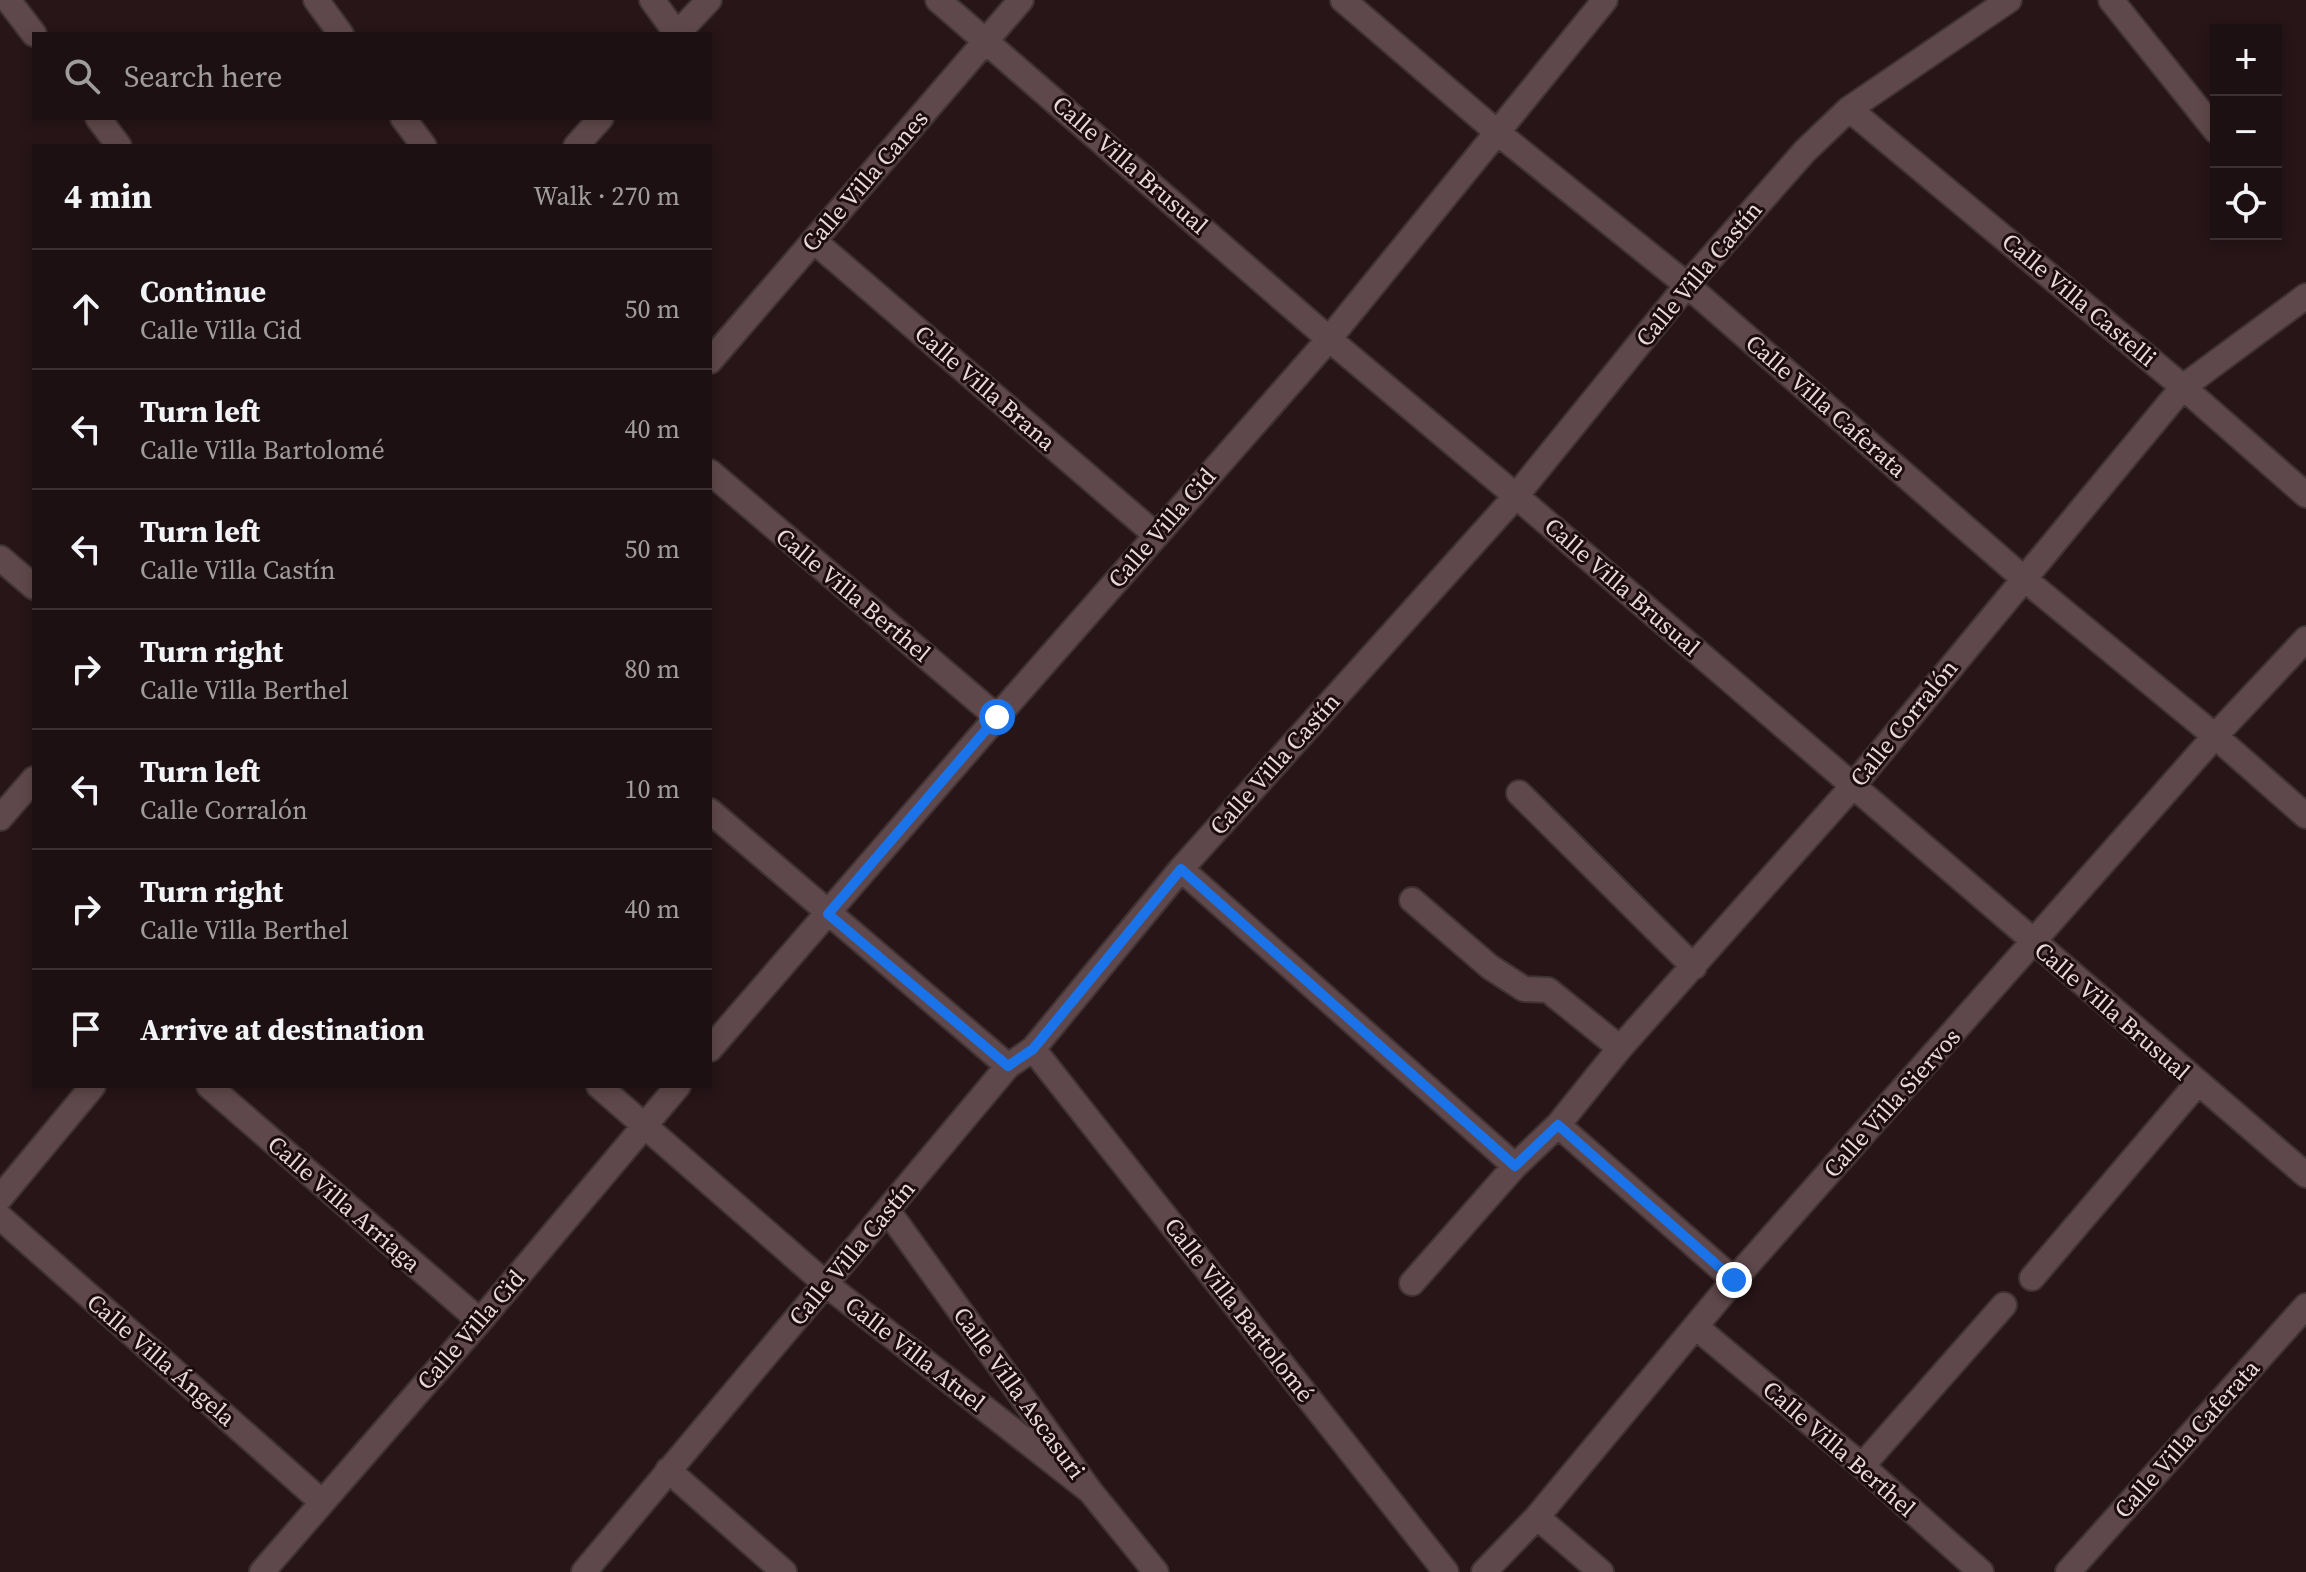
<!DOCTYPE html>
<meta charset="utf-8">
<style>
:root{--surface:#1d1012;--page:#25191b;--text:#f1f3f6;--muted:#a09d9f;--line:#3b3032}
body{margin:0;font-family:"Source Serif 4",serif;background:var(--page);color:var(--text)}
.controls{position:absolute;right:24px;top:24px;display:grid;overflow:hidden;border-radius:0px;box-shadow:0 4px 12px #0003}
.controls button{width:72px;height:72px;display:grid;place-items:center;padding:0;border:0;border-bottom:2px solid var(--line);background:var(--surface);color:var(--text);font:40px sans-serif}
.stop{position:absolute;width:24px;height:24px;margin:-18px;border:6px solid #1a73e8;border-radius:50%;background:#fff}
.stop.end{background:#1a73e8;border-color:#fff;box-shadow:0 2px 8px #0008}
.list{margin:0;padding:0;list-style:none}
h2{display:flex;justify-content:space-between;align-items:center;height:104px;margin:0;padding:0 32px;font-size:34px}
h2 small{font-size:26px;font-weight:400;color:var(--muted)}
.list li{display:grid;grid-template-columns:52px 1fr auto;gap:24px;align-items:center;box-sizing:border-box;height:120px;padding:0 32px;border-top:2px solid var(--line)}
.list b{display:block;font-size:30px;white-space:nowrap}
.list p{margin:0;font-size:26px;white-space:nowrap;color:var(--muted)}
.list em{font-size:26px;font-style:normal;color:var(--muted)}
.icon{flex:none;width:44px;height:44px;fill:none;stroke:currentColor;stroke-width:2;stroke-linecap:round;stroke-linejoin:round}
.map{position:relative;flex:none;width:2306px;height:1572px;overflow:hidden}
.search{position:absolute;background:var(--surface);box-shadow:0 4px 12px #0003;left:32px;top:32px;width:680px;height:88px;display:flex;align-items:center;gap:20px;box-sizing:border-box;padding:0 28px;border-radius:0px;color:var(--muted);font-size:30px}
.panel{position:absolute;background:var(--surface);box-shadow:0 4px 12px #0003;left:32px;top:144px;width:680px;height:944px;border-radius:0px}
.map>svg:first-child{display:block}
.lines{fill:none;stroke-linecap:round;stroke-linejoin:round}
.street-casing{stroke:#3f3233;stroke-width:28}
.street{stroke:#5f484b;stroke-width:24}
.route{stroke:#1a73e8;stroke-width:10}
.labels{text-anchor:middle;stroke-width:6;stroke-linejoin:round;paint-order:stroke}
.street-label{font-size:24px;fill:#e8dadb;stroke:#1d0c0f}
</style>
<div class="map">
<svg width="2306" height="1572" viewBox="0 0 2306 1572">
<rect width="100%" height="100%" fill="#271518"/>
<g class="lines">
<defs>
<path id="street" d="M8,0L34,34
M316,0L341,34
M652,0L677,34
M938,0L1329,339L1516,496L2306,1175
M1343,0L1498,133L1687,285L2023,578L2215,736L2306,816
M2111,0L2216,131
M677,34L709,0
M1849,109L2183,387L2306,495
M98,118L119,146
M403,118L424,146
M576,146L601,118
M814,241L1156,535
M710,361L1021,0
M710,472L997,717
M0,558L34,587
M1519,793L1694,967
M710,811L1008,1066
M0,818L34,779
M1181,869L1515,1166
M1412,900L1490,967L1524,989L1548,990L1620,1048
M710,1049L997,717L1329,339L1605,0
M1033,1049L1446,1572
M209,1086L480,1321
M599,1086L827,1285L1090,1491
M1558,1125L1734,1280
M0,1198L93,1086
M888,1211L1090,1491L1156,1572
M0,1217L322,1502
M2032,1278L2197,1084
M1412,1283L1515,1166L1558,1125L1620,1048L1852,787L2183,387L2306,296
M1696,1327L1862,1466L1981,1572
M1862,1466L2004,1305
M668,1470L784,1572
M1537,1517L1601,1572
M262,1572L480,1321L678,1086
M584,1572L1008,1066L1033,1049L1181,869L1516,496L1687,285L1805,151L1849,109L2009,0
M1484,1572L1537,1517L1734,1280L2215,736L2306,639
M2068,1572L2306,1306"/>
</defs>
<use href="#street" class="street-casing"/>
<use href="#street" class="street"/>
</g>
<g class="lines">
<path class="route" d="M997,717L828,914L1008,1066L1033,1049L1181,869L1515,1166L1558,1125L1734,1280"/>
</g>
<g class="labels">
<g class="street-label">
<text transform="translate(1130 165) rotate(41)" y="8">Calle Villa Brusual</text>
<text transform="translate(865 181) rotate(-49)" y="8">Calle Villa Canes</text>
<text transform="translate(1699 274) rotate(-50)" y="8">Calle Villa Castín</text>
<text transform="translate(2079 300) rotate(40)" y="8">Calle Villa Castelli</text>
<text transform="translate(985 388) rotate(41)" y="8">Calle Villa Brana</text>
<text transform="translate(1826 406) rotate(41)" y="8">Calle Villa Caferata</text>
<text transform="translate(1162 528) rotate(-49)" y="8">Calle Villa Cid</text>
<text transform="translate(1622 587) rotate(41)" y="8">Calle Villa Brusual</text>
<text transform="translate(853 595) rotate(40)" y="8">Calle Villa Berthel</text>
<text transform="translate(1904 723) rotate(-51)" y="8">Calle Corralón</text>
<text transform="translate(1275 764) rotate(-48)" y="8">Calle Villa Castín</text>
<text transform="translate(2112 1011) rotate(41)" y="8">Calle Villa Brusual</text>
<text transform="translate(1892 1103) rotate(-48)" y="8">Calle Villa Siervos</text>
<text transform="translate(344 1204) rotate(41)" y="8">Calle Villa Arriaga</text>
<text transform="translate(852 1253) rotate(-50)" y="8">Calle Villa Castín</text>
<text transform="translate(1239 1310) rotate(52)" y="8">Calle Villa Bartolomé</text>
<text transform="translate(471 1330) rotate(-49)" y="8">Calle Villa Cid</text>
<text transform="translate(915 1354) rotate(38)" y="8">Calle Villa Atuel</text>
<text transform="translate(161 1360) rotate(41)" y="8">Calle Villa Ángela</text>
<text transform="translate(1019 1393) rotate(54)" y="8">Calle Villa Ascasuri</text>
<text transform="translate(2187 1439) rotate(-48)" y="8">Calle Villa Caferata</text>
<text transform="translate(1839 1449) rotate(41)" y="8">Calle Villa Berthel</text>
</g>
</g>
</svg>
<div class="controls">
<button>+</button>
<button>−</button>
<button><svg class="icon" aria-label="locate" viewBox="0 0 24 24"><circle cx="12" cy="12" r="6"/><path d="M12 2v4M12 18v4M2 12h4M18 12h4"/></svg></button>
</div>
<div class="stop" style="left:997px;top:717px"></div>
<div class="stop end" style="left:1734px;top:1280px"></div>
<div class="search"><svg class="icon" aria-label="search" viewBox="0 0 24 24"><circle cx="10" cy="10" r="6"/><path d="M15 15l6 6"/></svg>Search here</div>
<section class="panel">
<h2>4 min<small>Walk · 270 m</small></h2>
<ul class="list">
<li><svg class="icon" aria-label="ahead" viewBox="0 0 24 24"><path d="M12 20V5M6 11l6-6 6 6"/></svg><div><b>Continue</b><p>Calle Villa Cid</p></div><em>50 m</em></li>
<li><svg class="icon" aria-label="left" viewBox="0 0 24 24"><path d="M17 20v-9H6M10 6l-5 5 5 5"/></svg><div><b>Turn left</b><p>Calle Villa Bartolomé</p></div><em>40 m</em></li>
<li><svg class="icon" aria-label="left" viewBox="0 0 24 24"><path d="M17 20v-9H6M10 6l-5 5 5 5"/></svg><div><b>Turn left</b><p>Calle Villa Castín</p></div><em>50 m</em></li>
<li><svg class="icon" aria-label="right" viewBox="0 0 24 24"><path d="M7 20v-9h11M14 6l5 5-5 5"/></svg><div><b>Turn right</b><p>Calle Villa Berthel</p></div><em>80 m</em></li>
<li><svg class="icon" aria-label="left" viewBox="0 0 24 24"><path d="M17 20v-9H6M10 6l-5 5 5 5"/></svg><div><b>Turn left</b><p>Calle Corralón</p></div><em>10 m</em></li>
<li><svg class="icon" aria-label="right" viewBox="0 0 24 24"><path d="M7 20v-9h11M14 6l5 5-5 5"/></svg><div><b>Turn right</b><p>Calle Villa Berthel</p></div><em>40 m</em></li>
<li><svg class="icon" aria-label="arrive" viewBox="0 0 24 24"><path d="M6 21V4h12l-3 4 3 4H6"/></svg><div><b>Arrive at destination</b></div></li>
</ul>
</section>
</div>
